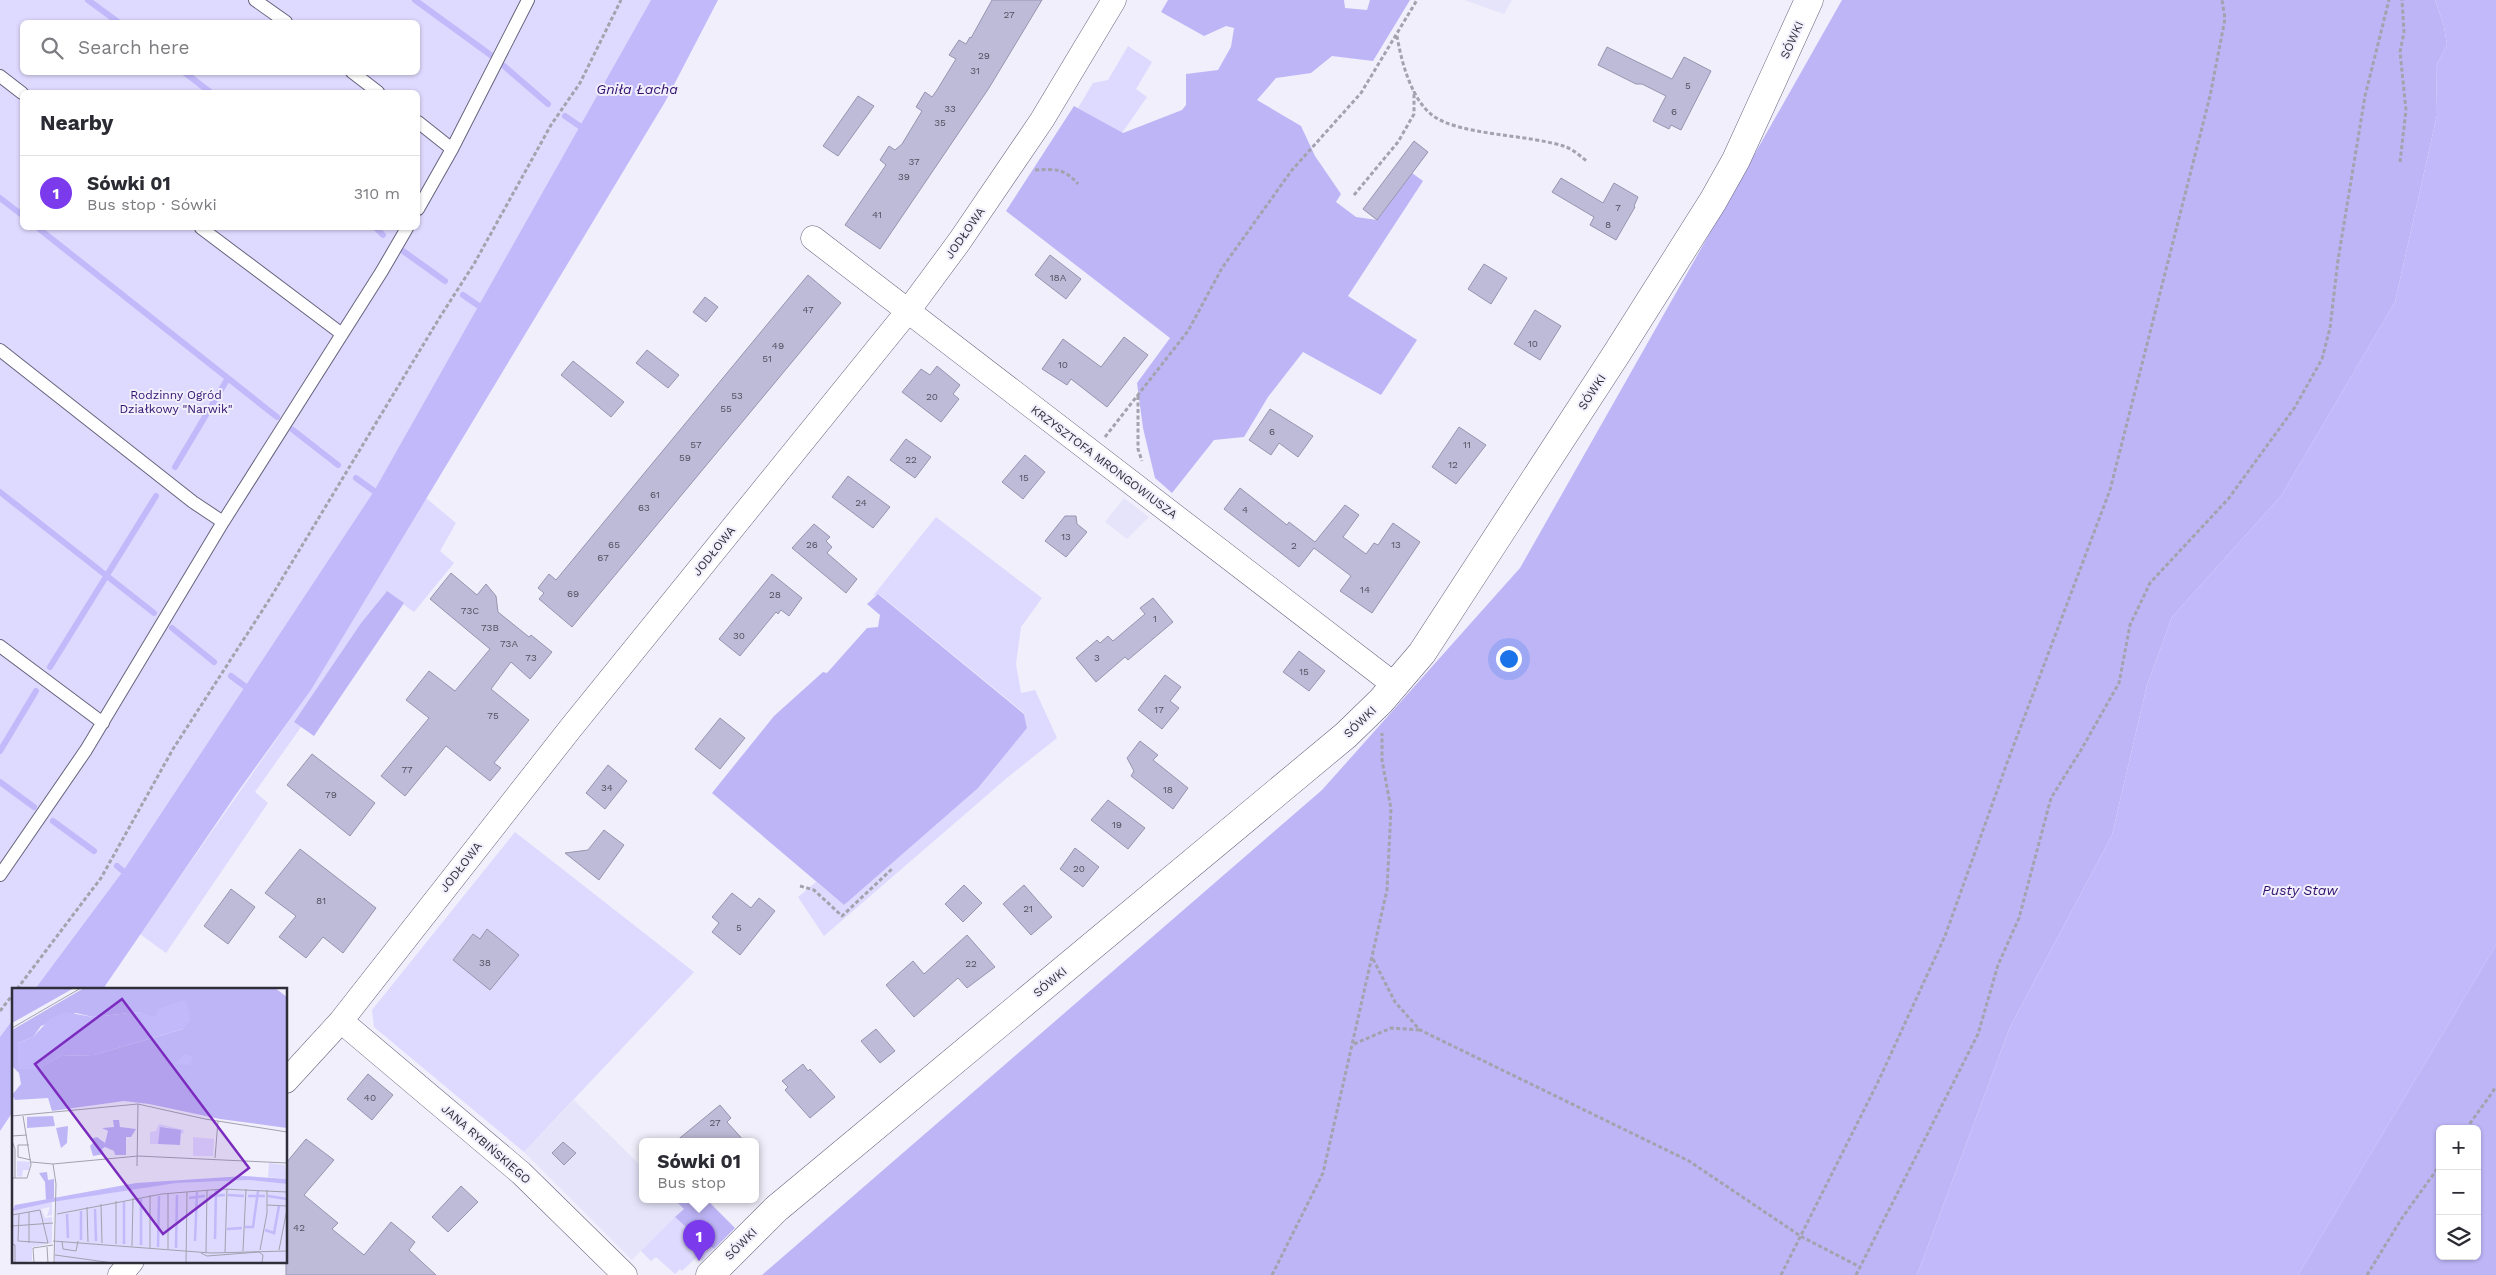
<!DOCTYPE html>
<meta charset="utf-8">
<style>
:root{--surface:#fff;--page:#f2f2f3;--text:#2b2b33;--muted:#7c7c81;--line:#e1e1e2;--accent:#7c3aed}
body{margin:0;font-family:"Work Sans",sans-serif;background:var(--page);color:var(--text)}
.controls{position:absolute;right:15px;bottom:15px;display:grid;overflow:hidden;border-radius:8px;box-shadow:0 1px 4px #0004}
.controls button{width:45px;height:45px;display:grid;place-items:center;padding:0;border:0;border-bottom:1px solid var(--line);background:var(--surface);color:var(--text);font:25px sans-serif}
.you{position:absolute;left:1508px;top:658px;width:18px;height:18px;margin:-12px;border:4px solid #fff;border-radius:50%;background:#1a73e8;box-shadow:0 0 0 8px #1a73e833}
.badge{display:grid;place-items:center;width:32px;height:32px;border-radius:50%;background:var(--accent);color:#fff;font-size:16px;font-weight:700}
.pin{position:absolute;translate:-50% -41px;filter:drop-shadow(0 1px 2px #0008)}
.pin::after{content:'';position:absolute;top:26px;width:18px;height:15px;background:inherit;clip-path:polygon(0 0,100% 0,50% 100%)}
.popup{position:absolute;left:639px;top:1138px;width:120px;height:65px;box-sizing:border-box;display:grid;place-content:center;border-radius:8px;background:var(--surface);filter:drop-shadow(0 1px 4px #0005);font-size:16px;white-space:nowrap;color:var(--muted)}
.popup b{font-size:19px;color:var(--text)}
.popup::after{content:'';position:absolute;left:50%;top:100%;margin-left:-10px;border:10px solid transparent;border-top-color:var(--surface)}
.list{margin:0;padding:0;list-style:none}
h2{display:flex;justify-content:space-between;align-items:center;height:65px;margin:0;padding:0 20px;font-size:21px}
h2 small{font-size:16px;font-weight:400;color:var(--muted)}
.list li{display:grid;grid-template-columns:32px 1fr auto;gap:15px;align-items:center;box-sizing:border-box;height:75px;padding:0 20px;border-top:1px solid var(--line)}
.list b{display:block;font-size:19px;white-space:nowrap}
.list p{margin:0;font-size:16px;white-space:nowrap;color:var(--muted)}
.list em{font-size:16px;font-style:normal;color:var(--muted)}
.icon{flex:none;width:28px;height:28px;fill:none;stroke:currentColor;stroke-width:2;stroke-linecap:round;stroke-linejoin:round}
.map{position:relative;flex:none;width:2496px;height:1275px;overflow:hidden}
.search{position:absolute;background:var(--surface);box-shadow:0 1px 4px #0004;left:20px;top:20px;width:400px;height:55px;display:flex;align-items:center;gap:12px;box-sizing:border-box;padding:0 18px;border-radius:8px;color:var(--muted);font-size:19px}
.panel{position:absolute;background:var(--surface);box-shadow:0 1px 4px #0004;left:20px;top:90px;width:400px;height:140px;border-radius:8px}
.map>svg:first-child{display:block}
.built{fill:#e6e4fa}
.green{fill:#ded9fe;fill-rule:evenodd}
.forest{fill:#beb5f7;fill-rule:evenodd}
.water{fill:#c2b9fb}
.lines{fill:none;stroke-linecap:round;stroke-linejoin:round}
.stream{stroke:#c2b9fb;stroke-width:6}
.building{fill:#bebbd8;stroke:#9794b0}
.lane-casing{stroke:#66637d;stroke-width:14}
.street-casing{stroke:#66637d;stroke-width:25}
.secondary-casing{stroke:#66637d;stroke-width:29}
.path{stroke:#a3a2ad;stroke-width:3;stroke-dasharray:4 2.5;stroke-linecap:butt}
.lane{stroke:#fff;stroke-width:12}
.street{stroke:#fff;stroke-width:24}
.secondary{stroke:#fff;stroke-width:28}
.labels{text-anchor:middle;stroke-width:4;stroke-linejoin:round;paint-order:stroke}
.number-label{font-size:10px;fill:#525060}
.street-label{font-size:12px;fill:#2e2d38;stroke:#f0effb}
.park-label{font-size:12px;fill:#32116f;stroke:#f0effb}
.water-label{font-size:14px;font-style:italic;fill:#310e6d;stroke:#f0effb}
.inset-river{fill:none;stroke:#c2b9fb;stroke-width:2.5}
.inset-road{fill:none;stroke:#a2a1ad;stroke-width:1}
.view{fill:#7b2cbf;fill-opacity:0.15;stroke:#7b2cbf;stroke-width:2.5}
.inset-edge{fill:none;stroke:#2e2d38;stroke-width:2.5}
</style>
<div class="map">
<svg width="2496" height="1275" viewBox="0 0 2496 1275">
<rect width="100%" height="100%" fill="#f0effb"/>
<path class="built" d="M1464,0H1512L1504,14Z
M1124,498L1149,517L1127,539L1105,522Z
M574,1100L643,1168V1200H675L684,1209L632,1260L524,1152Z"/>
<path class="green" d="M0,0H651L374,491L123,871L35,989H14V1018L0,1037ZM22,22H418V72H22ZM22,92H418V228H22Z
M1128,46L1152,62L1136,89L1147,97L1122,133L1078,108L1093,83L1108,80Z
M426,498L456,523L440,551L454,563L414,612L386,592L361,623L294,722L301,727L255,792L268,803L166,953L140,934L311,690Z
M936,517L1042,598L1021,627L1016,664L1021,693L1035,690L1057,738L1008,777L824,936L798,897L816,882L844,905L1027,728L1024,713L879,594L873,596Z
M515,832L694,972L524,1152L374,1027L372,1010Z
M675,1217L698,1238L714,1249L702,1261L697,1257L682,1271L680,1269L675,1274L656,1257L651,1261L641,1251Z"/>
<path class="forest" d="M1168,0H1344L1345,8L1367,10L1370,0H1410L1373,61L1332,56L1311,73L1276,78L1257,100L1301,126L1315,156L1341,194L1336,202L1356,217L1377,220L1412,173L1423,181L1348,296L1417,340L1381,395L1303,352L1268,397L1244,437L1214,440L1172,493L1155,478L1143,428L1137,383L1170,338L1006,211L1074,106L1123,133L1182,110L1186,105V74L1218,70L1231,47L1234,28L1226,26L1204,36L1161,12Z
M1842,0H2435L2444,26L2447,45L2436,66L2437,115L2395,302L2281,496L2172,617L2147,685L2112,835L2010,1027L1917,1275H762L1322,790L1520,568Z
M387,591L404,603L314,736L294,722L361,623Z
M878,594L1024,714L1027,728L978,788L844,905L712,793L774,716L823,672L827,673L867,628L878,627L880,615L867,604Z
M2496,945V1275H2298ZM2440,1129H2477V1256H2440Z
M675,1200H707L735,1228L714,1249L698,1238L675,1217L684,1209Z"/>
<path class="water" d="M651,0H718L665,102L311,690L237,793L103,989H35L123,871L374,491Z
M2435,0H2496V945L2298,1275H1917L2010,1027L2112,835L2147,685L2172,617L2281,496L2395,302L2437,115L2436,66L2447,45L2444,26Z
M14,1018V1110L0,1131V1037Z"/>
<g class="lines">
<path class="stream" d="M88,0L118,22
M415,0L492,56
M504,66L548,104
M184,72L210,92
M565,116L581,127
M0,198L22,215
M38,228L277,417
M376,228L383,235
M403,251L445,281
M463,295L479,306
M293,430L338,465
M175,467L228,378
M356,478L374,491
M0,492L154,613
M172,628L214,662
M50,667L156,496
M231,676L246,687
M0,751L36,691
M0,782L34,807
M53,821L94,851
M117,866L123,871"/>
</g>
<path class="building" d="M992,0H1042L989,88L880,249L845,225L886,165L880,160L889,146L895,150L902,144L922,111L916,107L925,92L932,97L937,90L956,59L949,55L959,40L966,44L970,37L971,38Z
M1607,47L1672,79L1684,57L1711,71L1681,130L1671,125L1669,129L1653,121L1666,96L1642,84H1636L1598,65Z
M858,96L874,106L838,156L823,146Z
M1414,141L1428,152L1377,220L1363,209Z
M1561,178L1603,203L1614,183L1638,197L1634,206L1635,207L1616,240L1590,225L1594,217L1552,192Z
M1050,255L1081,279L1066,299L1035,275Z
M1484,264L1507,278L1491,304L1468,289Z
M808,275L841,303L572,627L539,599L544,593L538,588L549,574L556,580Z
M705,297L718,307L706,322L693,312Z
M1535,310L1561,326L1540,360L1514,344Z
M1124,337L1148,355L1107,407L1071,379L1067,385L1042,369L1063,339L1101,367Z
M647,350L679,375L668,388L636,363Z
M573,361L624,402L611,417L561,375Z
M937,366L960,385L953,394L959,399L941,422L902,392L921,369L930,375Z
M1270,409L1313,436L1298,457L1279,443L1271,455L1249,440Z
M1459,427L1486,445L1456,484L1432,467Z
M906,439L931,457L915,478L890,460Z
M1025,455L1045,472L1023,499L1002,482Z
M848,476L890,507L873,528L832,497Z
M1240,488L1287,525L1289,522L1315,542L1345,505L1359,515L1343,537L1366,554L1374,543L1378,545L1393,523L1420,542L1372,613L1340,591L1351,576L1314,548L1299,567L1224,509Z
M1065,516H1076L1077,524L1087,532L1066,557L1045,541Z
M814,524L830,537L826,541L832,547L827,553L857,579L846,593L792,548Z
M451,573L477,595L486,584L496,596L498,612L529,637L531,635L552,652L530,679L511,662L491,689L529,720L494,763L501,768L490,781L446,746L405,796L381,776L429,718L406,700L429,671L455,691L490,649L430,599Z
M772,574L802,598L789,616L781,610L778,614L776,612L740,656L719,639Z
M1153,598L1173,622L1128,660L1125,657L1096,682L1076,658L1097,640L1100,643L1108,636L1113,641L1145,614L1140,608Z
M1299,651L1325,671L1309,691L1283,672Z
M1165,675L1181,687L1170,701L1179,708L1162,729L1138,710Z
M720,718L745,738L720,769L695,749Z
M1140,741L1158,755L1153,760L1188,788L1173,809L1131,776L1134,771L1127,758Z
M312,754L375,803L350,836L287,785Z
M608,765L627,781L605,809L586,793Z
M1108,800L1145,828L1128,849L1091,820Z
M604,830L624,845L599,880L565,853L588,850Z
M1075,848L1099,867L1083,887L1060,869Z
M300,849L376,908L343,953L323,937L306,958L279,937L296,916L265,893Z
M964,885L982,903L963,922L945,904Z
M1024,885L1052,917L1031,935L1003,904Z
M231,889L255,907L228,944L204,926Z
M732,893L751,908L759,898L775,911L740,955L712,932L719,923L712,917Z
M487,929L519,955L490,990L453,960L473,934L480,939Z
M967,935L995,967L967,988L958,978L914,1017L886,985L913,961L924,974Z
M876,1029L895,1051L880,1063L861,1041Z
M803,1064L808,1071L810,1069L835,1097L810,1118L785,1090L788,1087L782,1081Z
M368,1074L393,1095L372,1120L347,1099Z
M720,1105L731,1118L727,1122L745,1142H675Z
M306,1139L334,1160L304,1195L338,1223L332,1229L364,1255L391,1222L415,1242L409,1250L436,1275H286V1163Z
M563,1142L576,1153L564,1165L552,1153Z
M461,1186L478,1202L448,1232L432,1217Z"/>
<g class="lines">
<defs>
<path id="lane" d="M255,0L286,22
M352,72L378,92
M0,76L22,93
M418,122L452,149
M418,209L452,149L528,0
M201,228L342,334
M0,350L193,502L223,522
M0,646L103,723
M0,875L86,750L223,522L382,271L407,228"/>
<path id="street" d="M813,238L1396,686
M341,1021L521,1173L625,1275
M286,1081L341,1021L570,729L908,311L959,242L1042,120L1114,0
M120,1275L132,1261"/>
<path id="secondary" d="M710,1275L776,1209L1346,735L1381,701L1422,653L1617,353L1713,201L1736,160L1809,0"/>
</defs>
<use href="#lane" class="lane-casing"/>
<use href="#street" class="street-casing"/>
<use href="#secondary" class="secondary-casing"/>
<path class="path" d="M1397,36C1401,60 1411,99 1432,115C1459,136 1530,134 1566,147C1574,150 1581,157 1588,162
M2400,162L2406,110L2400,52L2404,32L2402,0
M1035,170C1055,169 1064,168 1078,184
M1354,195L1398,142L1414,114V91
M1138,396V449L1142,461
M1105,437L1188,331L1222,268L1292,170L1361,93L1417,0
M800,886L814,890L842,916L893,868
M1373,959L1395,1002L1420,1030L1689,1161L1802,1237L1860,1267
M17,989L101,878L173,749L271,597L440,317L474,264L551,125L580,83L621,0
M0,1011L14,993
M1354,1044L1391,1028L1420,1030
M2466,1129L2496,1087
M1272,1275L1323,1173L1387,890L1391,809L1382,760V733
M1781,1275L1878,1082L1945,936L2007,763L2110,490L2210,96L2225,19L2222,0
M1856,1275L1978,1034L1998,965L2019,918L2051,798L2081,750L2119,683L2130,625L2150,583L2229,498L2295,407L2322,359L2330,328L2338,260L2365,96L2389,0
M2367,1275L2402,1218L2440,1165"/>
<use href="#lane" class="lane"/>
<use href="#street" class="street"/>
<use href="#secondary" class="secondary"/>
</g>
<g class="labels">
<g class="number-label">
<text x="1009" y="18">27</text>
<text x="984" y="59">29</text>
<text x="975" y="74">31</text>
<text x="1688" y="89">5</text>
<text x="950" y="112">33</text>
<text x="1674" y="115">6</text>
<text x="940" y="126">35</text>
<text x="914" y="165">37</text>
<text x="904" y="180">39</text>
<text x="1618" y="211">7</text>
<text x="877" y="218">41</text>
<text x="1608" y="228">8</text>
<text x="1058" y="281">18A</text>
<text x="808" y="313">47</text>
<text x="1533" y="347">10</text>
<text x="778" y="349">49</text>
<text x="767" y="362">51</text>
<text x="1063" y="368">10</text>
<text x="737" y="399">53</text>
<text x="932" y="400">20</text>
<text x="726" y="412">55</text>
<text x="1272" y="435">6</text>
<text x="696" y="448">57</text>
<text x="1467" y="448">11</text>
<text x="685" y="461">59</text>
<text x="911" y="463">22</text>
<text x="1453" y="468">12</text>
<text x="1024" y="481">15</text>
<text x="655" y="498">61</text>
<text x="861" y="506">24</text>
<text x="644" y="511">63</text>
<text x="1245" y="513">4</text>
<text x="1066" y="540">13</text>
<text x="614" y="548">65</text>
<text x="812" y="548">26</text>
<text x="1396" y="548">13</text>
<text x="1294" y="549">2</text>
<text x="603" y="561">67</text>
<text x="1365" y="593">14</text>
<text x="573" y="597">69</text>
<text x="775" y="598">28</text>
<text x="470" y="614">73C</text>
<text x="1155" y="622">1</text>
<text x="490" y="631">73B</text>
<text x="739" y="639">30</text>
<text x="509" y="647">73A</text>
<text x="531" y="661">73</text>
<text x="1097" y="661">3</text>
<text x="1304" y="675">15</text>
<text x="1159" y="713">17</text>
<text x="493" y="719">75</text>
<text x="407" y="773">77</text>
<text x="607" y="791">34</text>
<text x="1168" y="793">18</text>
<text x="331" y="798">79</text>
<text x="1117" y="828">19</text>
<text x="1079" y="872">20</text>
<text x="321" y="904">81</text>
<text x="1028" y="912">21</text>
<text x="739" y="931">5</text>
<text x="485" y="966">38</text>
<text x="971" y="967">22</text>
<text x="370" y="1101">40</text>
<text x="715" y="1126">27</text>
<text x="299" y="1231">42</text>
</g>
<g class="street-label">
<text transform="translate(1792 40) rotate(-66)" y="4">SÓWKI</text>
<text transform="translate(965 233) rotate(-55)" y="4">JODŁOWA</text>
<text transform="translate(1592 392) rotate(-57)" y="4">SÓWKI</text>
<text transform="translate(1104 462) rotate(37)" y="4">KRZYSZTOFA MRONGOWIUSZA</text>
<text transform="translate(714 551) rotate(-51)" y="4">JODŁOWA</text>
<text transform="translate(1360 722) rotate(-44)" y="4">SÓWKI</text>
<text transform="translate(461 867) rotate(-52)" y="4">JODŁOWA</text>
<text transform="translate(1050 982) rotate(-40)" y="4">SÓWKI</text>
<text transform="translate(486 1144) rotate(41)" y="4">JANA RYBIŃSKIEGO</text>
<text transform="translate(741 1244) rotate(-45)" y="4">SÓWKI</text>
</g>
<g class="park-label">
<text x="176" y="399">Rodzinny Ogród<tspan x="176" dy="14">Działkowy "Narwik"</tspan></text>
</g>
<g class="water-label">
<text x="637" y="94">Gniła Łacha</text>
<text x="2300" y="895">Pusty Staw</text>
</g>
</g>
<g transform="translate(12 988)">
<rect width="275" height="275" fill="#f0effb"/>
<path d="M147,136L172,142L171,146L154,139L147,156H138V144L144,143ZM181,149L202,151L201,168H181ZM5,173L18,174L17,182H11L10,189L5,188ZM257,175L273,177L275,191L256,189ZM236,192L275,196V275H43L44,213L165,195ZM40,214V227L35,228L38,219L29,221L33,230L40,229V255L20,259V273L0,275V223Z" fill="#ded9fe"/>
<path d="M0,0H62L0,35ZM72,0H263L275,9V140L208,131L137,116L112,113L40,123L36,110L3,112L0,107L9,96L7,85L0,78V42ZM126,24L171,41L82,67L49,68L26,81L6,80V55L21,49L29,38L64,25L81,29ZM41,128L43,138L15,140V129ZM101,132H107L108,139L124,141L119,149H114V167H103L102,163L93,159L90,161L92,166L81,168L78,158L82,154L78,151L85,149L93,155L96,143L90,140L102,139ZM56,138L55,155L49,160L44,140ZM148,139L169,142L168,157L146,156ZM35,184L36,192L42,191V211L34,212L33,194L27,185Z" fill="#beb5f7" fill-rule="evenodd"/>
<path d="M169,13H174L179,32L171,41L82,67L49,68L25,82L6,80V55L21,49L38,31L52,24L81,29L126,24L143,29L146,21ZM173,66L181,69L178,77L162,76ZM232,188L275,191V196L236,192L165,195L40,214L0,223L3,217L124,195Z" fill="#c2b9fb"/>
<path class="inset-river" d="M216,207L232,208M197,208L213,207M236,208H253M256,208L275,211M177,210L193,208M83,221L84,253M69,223V252M55,226L56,250M233,239H241L246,203M215,241L230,240M253,242L262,245L267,218M203,251L204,202M183,253L185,204M112,256V214M129,257V211M146,259L147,208M164,260L165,207"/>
<path class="inset-road" d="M0,40L69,0M0,128L126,116L193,131L275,144M0,148L15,147M0,153L3,161V190M17,157H6V169L19,172M203,170L206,133M19,174L41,176L126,168L275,175M41,176L44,196L42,275M125,178L126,116M0,190H15L19,177L11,128M138,207V260M104,213V256M89,216L90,255M255,217L275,218M75,219L76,254M17,224V255M45,226L150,206L211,201L275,204M0,227L28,222L36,255L6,253L7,226M0,238L41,235M41,253L199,265L275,263M50,253L51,261L64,263L66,253M0,256L3,257V275M120,258L121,210M35,259L36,275M156,261V205M248,262L255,225V202M267,262L275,221M231,263L234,201M213,264L215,201M189,265L195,268L247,264L251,267L250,275M194,265L195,202M43,267L101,275M22,275L21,260L41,257M174,275L175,204"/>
<path class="view" d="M110,11L237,180L151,246L23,76Z"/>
<rect width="275" height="275" class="inset-edge"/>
</g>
</svg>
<div class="controls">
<button>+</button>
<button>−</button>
<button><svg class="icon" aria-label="layers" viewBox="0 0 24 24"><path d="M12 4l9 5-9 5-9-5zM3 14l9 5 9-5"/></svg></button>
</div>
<div class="you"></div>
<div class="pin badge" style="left:699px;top:1261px">1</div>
<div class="popup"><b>Sówki 01</b>Bus stop</div>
<div class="search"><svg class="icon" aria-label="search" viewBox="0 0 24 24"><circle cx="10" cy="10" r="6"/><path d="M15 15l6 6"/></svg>Search here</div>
<section class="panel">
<h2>Nearby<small></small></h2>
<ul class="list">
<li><span class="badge">1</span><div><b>Sówki 01</b><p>Bus stop · Sówki</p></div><em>310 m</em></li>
</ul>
</section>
</div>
